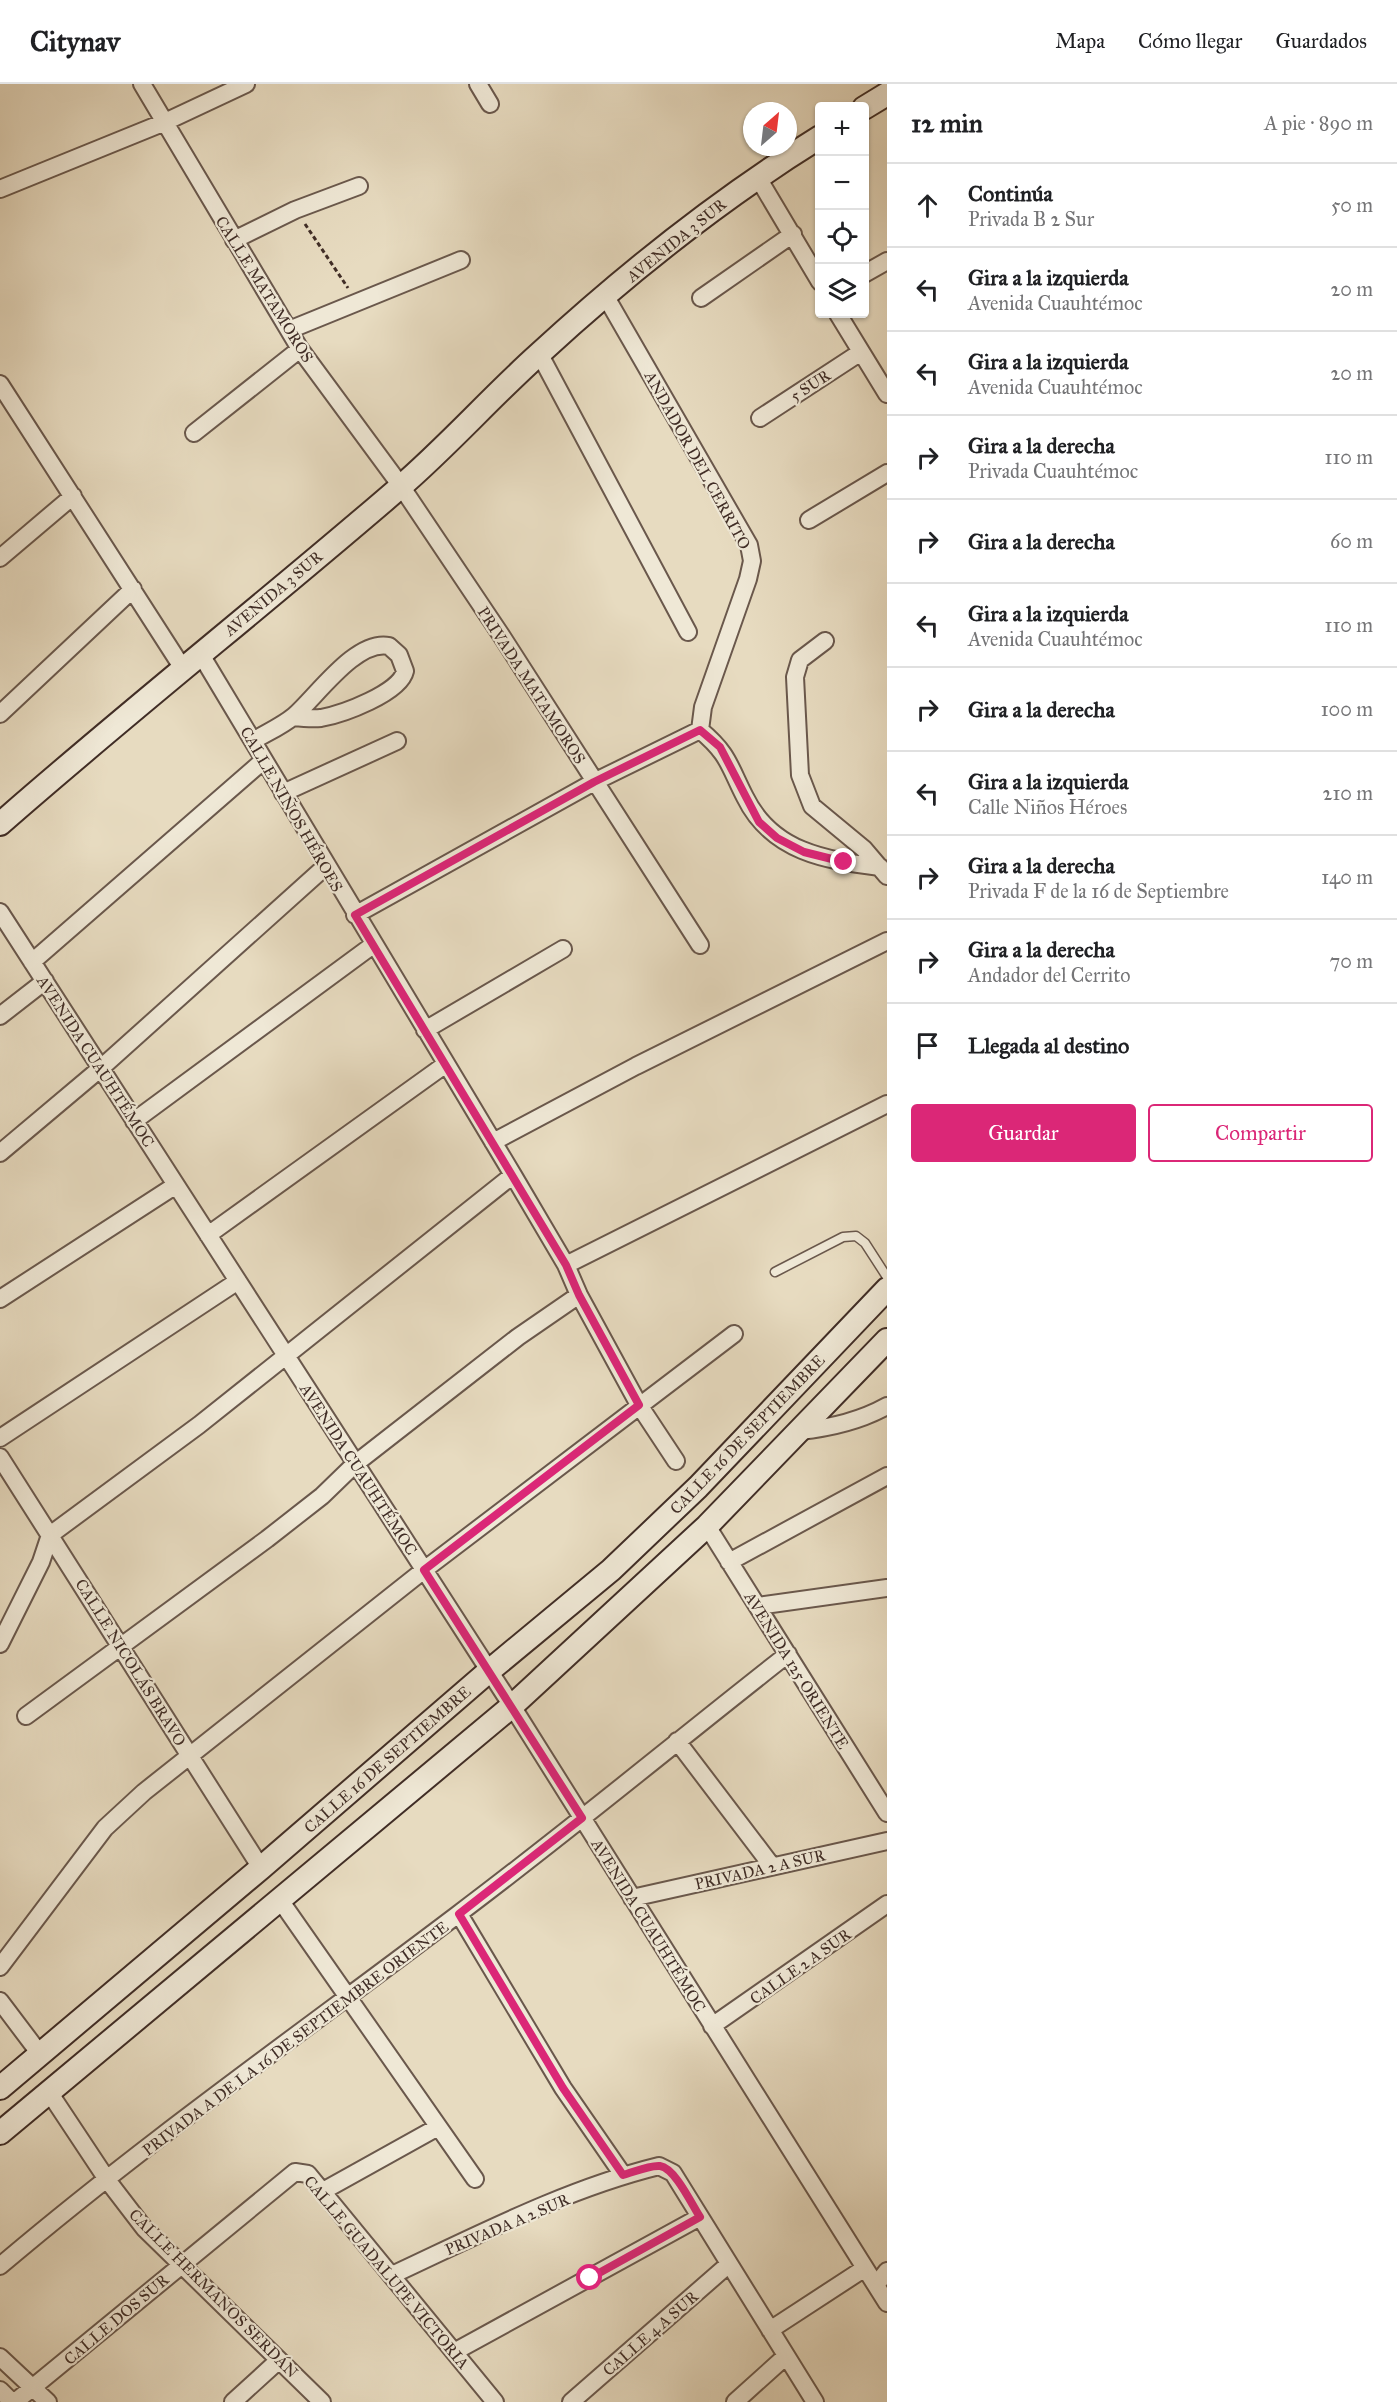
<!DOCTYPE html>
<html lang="es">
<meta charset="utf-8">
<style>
:root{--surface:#fff;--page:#f2f2f2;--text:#202124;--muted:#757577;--line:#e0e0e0;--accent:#db2777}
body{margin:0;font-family:"IM FELL Great Primer",serif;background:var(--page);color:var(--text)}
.controls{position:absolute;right:18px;top:18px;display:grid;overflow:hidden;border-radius:6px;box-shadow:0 2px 4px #0004}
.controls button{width:54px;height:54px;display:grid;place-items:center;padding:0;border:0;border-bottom:2px solid var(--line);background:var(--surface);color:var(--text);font:30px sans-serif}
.compass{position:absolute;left:743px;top:18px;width:54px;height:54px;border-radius:50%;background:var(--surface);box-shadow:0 2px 4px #0004;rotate:28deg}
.stop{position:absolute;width:18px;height:18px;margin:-14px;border:4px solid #db2777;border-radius:50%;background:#fff}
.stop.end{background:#db2777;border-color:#fff;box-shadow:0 2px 6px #0008}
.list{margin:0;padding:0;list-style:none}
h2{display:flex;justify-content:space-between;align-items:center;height:78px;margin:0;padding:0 24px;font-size:26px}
h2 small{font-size:20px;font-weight:400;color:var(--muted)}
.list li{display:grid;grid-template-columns:39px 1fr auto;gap:18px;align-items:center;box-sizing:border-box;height:84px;padding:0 24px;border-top:2px solid var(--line)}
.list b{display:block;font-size:22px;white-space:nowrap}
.list p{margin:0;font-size:20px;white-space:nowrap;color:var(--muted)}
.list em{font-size:20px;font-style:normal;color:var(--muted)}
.actions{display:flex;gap:12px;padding:18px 24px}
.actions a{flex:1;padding:14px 0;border:2px solid var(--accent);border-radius:6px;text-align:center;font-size:21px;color:var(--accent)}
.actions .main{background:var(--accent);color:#fff}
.icon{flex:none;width:33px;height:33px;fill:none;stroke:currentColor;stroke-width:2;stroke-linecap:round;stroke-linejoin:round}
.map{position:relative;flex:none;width:887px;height:2318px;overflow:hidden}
header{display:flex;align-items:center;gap:36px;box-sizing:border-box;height:84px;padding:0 30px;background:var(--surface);border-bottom:2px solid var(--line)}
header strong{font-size:28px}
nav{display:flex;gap:33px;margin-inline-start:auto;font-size:21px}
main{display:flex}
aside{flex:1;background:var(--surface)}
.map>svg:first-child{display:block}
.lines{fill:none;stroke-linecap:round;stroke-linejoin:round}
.lane-casing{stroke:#6a584c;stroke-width:11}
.street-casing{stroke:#6a584c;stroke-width:20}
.secondary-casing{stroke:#402d26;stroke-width:26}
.path{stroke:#402d26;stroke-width:3;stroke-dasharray:4.5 3;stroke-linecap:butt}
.lane{stroke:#efe8d6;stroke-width:8}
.street{stroke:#efe8d6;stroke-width:16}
.secondary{stroke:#efe8d6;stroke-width:22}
.route{stroke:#db2777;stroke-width:8}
.labels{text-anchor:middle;stroke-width:4.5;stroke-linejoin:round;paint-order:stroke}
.street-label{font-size:16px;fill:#402d26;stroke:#efe8d6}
</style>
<header>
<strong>Citynav</strong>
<nav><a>Mapa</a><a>Cómo llegar</a><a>Guardados</a></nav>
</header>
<main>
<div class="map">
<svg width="887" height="2318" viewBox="0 0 887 2318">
<rect width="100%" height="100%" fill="#e7dbc0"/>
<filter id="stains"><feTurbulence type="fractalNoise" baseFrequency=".00333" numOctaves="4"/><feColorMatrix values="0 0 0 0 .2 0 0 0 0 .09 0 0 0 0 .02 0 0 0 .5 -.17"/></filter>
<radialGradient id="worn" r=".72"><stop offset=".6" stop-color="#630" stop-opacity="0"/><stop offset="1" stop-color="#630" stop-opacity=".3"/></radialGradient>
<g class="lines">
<defs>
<path id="lane" d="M775,1188L843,1153L856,1152L865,1159L887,1193"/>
<path id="street" d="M142,0L300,265L401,402L501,551L700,861
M478,0L490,20
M757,92L820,198
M0,105L165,38L246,0
M234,156L295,126L359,102
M864,190L887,177
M606,213L749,461L752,477L748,495L703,623L700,646C729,670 729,682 745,713C772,768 825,776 880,783
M701,214L793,150
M838,230L887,310
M289,246L461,176
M539,269L688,548
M0,300L182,583
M760,334L861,268
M194,349L300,265
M809,436L887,389
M0,474L73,412
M825,557L800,576L795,593L800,691L812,722L864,765L887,792
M200,569L513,1091L566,1181L579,1211L639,1321L676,1377
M0,630L133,505
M253,657C266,649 282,642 294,632C317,612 356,555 389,562L399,571L405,587C400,609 343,630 321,634C312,635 302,634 293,633
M283,709L397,657
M0,828L512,1622L887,2219
M355,831L594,698L700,646
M32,878L264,676
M0,932L45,897
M425,946L563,865
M134,1037L373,861
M493,1058L636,982L887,857
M0,1069L101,984L326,782
M208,1151L446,980
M566,1181L887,1020
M0,1215L176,1101
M800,1347C830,1344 860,1337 887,1322
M0,1354L238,1197
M0,1373L261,1784
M707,1442L887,1729
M729,1478L887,1392
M757,1522L887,1504
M0,1560L41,1478L50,1451L199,1341L513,1091
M26,1632L267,1455L322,1412L355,1380L518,1253L579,1211
M677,1657L772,1782
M632,1814L887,1757
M280,1816L475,2095
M459,1830L563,2004L623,2091
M0,1883L105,1744L144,1708L424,1486L734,1250
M0,1917L40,1970
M712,1942L887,1820
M49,2008L108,2097L144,2144L322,2318
M323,2107L438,2043
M0,2182C146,2058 304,1947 457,1831C569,1747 677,1657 788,1570
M392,2191C478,2151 566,2105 659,2082L673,2089L815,2318
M876,2201L887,2187
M770,2246L865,2184
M454,2268L700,2133
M0,2273L48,2318
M0,2306L12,2318
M15,2318L295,2088L308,2090L495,2318
M233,2318L279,2276
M571,2318L729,2180
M735,2318L786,2272"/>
<path id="secondary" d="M864,24L887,10
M0,740C131,625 267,518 399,404C448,362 491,313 539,270C626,190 720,115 820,53
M0,2004L261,1784L489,1587L611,1486L698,1403L887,1205
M0,2049L512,1622L707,1442L887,1256"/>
</defs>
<use href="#lane" class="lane-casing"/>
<use href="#street" class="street-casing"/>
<use href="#secondary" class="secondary-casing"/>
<path class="path" d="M305,140L348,204"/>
<use href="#lane" class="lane"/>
<use href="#street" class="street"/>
<use href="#secondary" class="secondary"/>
</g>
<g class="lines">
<path class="route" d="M590,2194L700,2133C692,2121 675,2084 660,2082C649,2081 634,2088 623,2091L563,2004L459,1830L582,1734L424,1486L639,1321L579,1211L566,1181L355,831L594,698L700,646L720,663L759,738L777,754L804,768L844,778"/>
</g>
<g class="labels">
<g class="street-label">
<text transform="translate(676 156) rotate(-39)" y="6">AVENIDA 3 SUR</text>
<text transform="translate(265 205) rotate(58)" y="6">CALLE MATAMOROS</text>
<text transform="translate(810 301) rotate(-33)" y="6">5 SUR</text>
<text transform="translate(698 376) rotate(61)" y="6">ANDADOR DEL CERRITO</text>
<text transform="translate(273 509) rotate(-40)" y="6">AVENIDA 3 SUR</text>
<text transform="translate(532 601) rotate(57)" y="6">PRIVADA MATAMOROS</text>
<text transform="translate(292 725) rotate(60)" y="6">CALLE NIÑOS HÉROES</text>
<text transform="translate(96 977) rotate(57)" y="6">AVENIDA CUAUHTÉMOC</text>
<text transform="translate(747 1350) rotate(-46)" y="6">CALLE 16 DE SEPTIEMBRE</text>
<text transform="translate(359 1385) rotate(57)" y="6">AVENIDA CUAUHTÉMOC</text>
<text transform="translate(131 1578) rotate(58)" y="6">CALLE NICOLÁS BRAVO</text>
<text transform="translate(797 1586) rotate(58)" y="6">AVENIDA 125 ORIENTE</text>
<text transform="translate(387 1675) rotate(-41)" y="6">CALLE 16 DE SEPTIEMBRE</text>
<text transform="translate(760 1785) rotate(-13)" y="6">PRIVADA 2 A SUR</text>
<text transform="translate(649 1841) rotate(58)" y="6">AVENIDA CUAUHTÉMOC</text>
<text transform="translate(800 1882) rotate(-35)" y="6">CALLE 2 A SUR</text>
<text transform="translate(295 1954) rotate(-37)" y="6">PRIVADA A DE LA 16 DE SEPTIEMBRE ORIENTE</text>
<text transform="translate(507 2140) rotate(-23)" y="6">PRIVADA A 2 SUR</text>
<text transform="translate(387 2188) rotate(50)" y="6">CALLE GUADALUPE VICTORIA</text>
<text transform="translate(214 2209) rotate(45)" y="6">CALLE HERMANOS SERDÁN</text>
<text transform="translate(116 2235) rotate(-40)" y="6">CALLE DOS SUR</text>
<text transform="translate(650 2249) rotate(-41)" y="6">CALLE 4 A SUR</text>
</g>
</g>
<rect width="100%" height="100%" filter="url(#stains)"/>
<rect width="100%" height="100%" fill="url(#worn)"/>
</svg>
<div class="controls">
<button>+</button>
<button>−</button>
<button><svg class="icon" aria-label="locate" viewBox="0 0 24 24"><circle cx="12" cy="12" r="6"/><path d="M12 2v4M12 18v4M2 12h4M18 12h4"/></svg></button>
<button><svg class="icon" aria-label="layers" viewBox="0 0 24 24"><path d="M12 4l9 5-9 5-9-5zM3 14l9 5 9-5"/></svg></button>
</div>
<svg class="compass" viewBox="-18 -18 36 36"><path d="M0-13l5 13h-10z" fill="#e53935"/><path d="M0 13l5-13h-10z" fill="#757577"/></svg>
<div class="stop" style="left:590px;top:2194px"></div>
<div class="stop end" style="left:844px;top:778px"></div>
</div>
<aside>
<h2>12 min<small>A pie · 890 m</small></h2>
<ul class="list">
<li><svg class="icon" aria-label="ahead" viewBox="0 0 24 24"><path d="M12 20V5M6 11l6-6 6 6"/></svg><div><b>Continúa</b><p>Privada B 2 Sur</p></div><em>50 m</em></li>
<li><svg class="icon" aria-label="left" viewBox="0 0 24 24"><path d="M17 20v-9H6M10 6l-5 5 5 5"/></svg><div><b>Gira a la izquierda</b><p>Avenida Cuauhtémoc</p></div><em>20 m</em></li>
<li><svg class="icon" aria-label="left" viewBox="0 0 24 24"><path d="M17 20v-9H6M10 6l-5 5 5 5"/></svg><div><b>Gira a la izquierda</b><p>Avenida Cuauhtémoc</p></div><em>20 m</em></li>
<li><svg class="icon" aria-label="right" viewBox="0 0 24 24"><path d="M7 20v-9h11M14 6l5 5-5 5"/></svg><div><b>Gira a la derecha</b><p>Privada Cuauhtémoc</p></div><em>110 m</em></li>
<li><svg class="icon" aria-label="right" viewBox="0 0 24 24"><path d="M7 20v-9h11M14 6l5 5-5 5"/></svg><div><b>Gira a la derecha</b></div><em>60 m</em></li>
<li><svg class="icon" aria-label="left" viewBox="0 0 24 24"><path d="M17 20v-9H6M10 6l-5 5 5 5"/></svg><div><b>Gira a la izquierda</b><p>Avenida Cuauhtémoc</p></div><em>110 m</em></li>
<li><svg class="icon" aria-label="right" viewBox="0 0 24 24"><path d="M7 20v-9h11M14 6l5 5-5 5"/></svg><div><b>Gira a la derecha</b></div><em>100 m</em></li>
<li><svg class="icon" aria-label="left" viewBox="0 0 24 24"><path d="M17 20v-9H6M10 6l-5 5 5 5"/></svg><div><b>Gira a la izquierda</b><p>Calle Niños Héroes</p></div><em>210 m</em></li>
<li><svg class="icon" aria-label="right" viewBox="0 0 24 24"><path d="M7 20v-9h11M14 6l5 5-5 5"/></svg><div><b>Gira a la derecha</b><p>Privada F de la 16 de Septiembre</p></div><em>140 m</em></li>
<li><svg class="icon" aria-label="right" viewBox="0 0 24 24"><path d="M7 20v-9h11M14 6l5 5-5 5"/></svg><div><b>Gira a la derecha</b><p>Andador del Cerrito</p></div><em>70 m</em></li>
<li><svg class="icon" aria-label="arrive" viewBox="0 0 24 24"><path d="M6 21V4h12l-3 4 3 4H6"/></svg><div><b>Llegada al destino</b></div></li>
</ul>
<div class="actions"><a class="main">Guardar</a><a>Compartir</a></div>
</aside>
</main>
